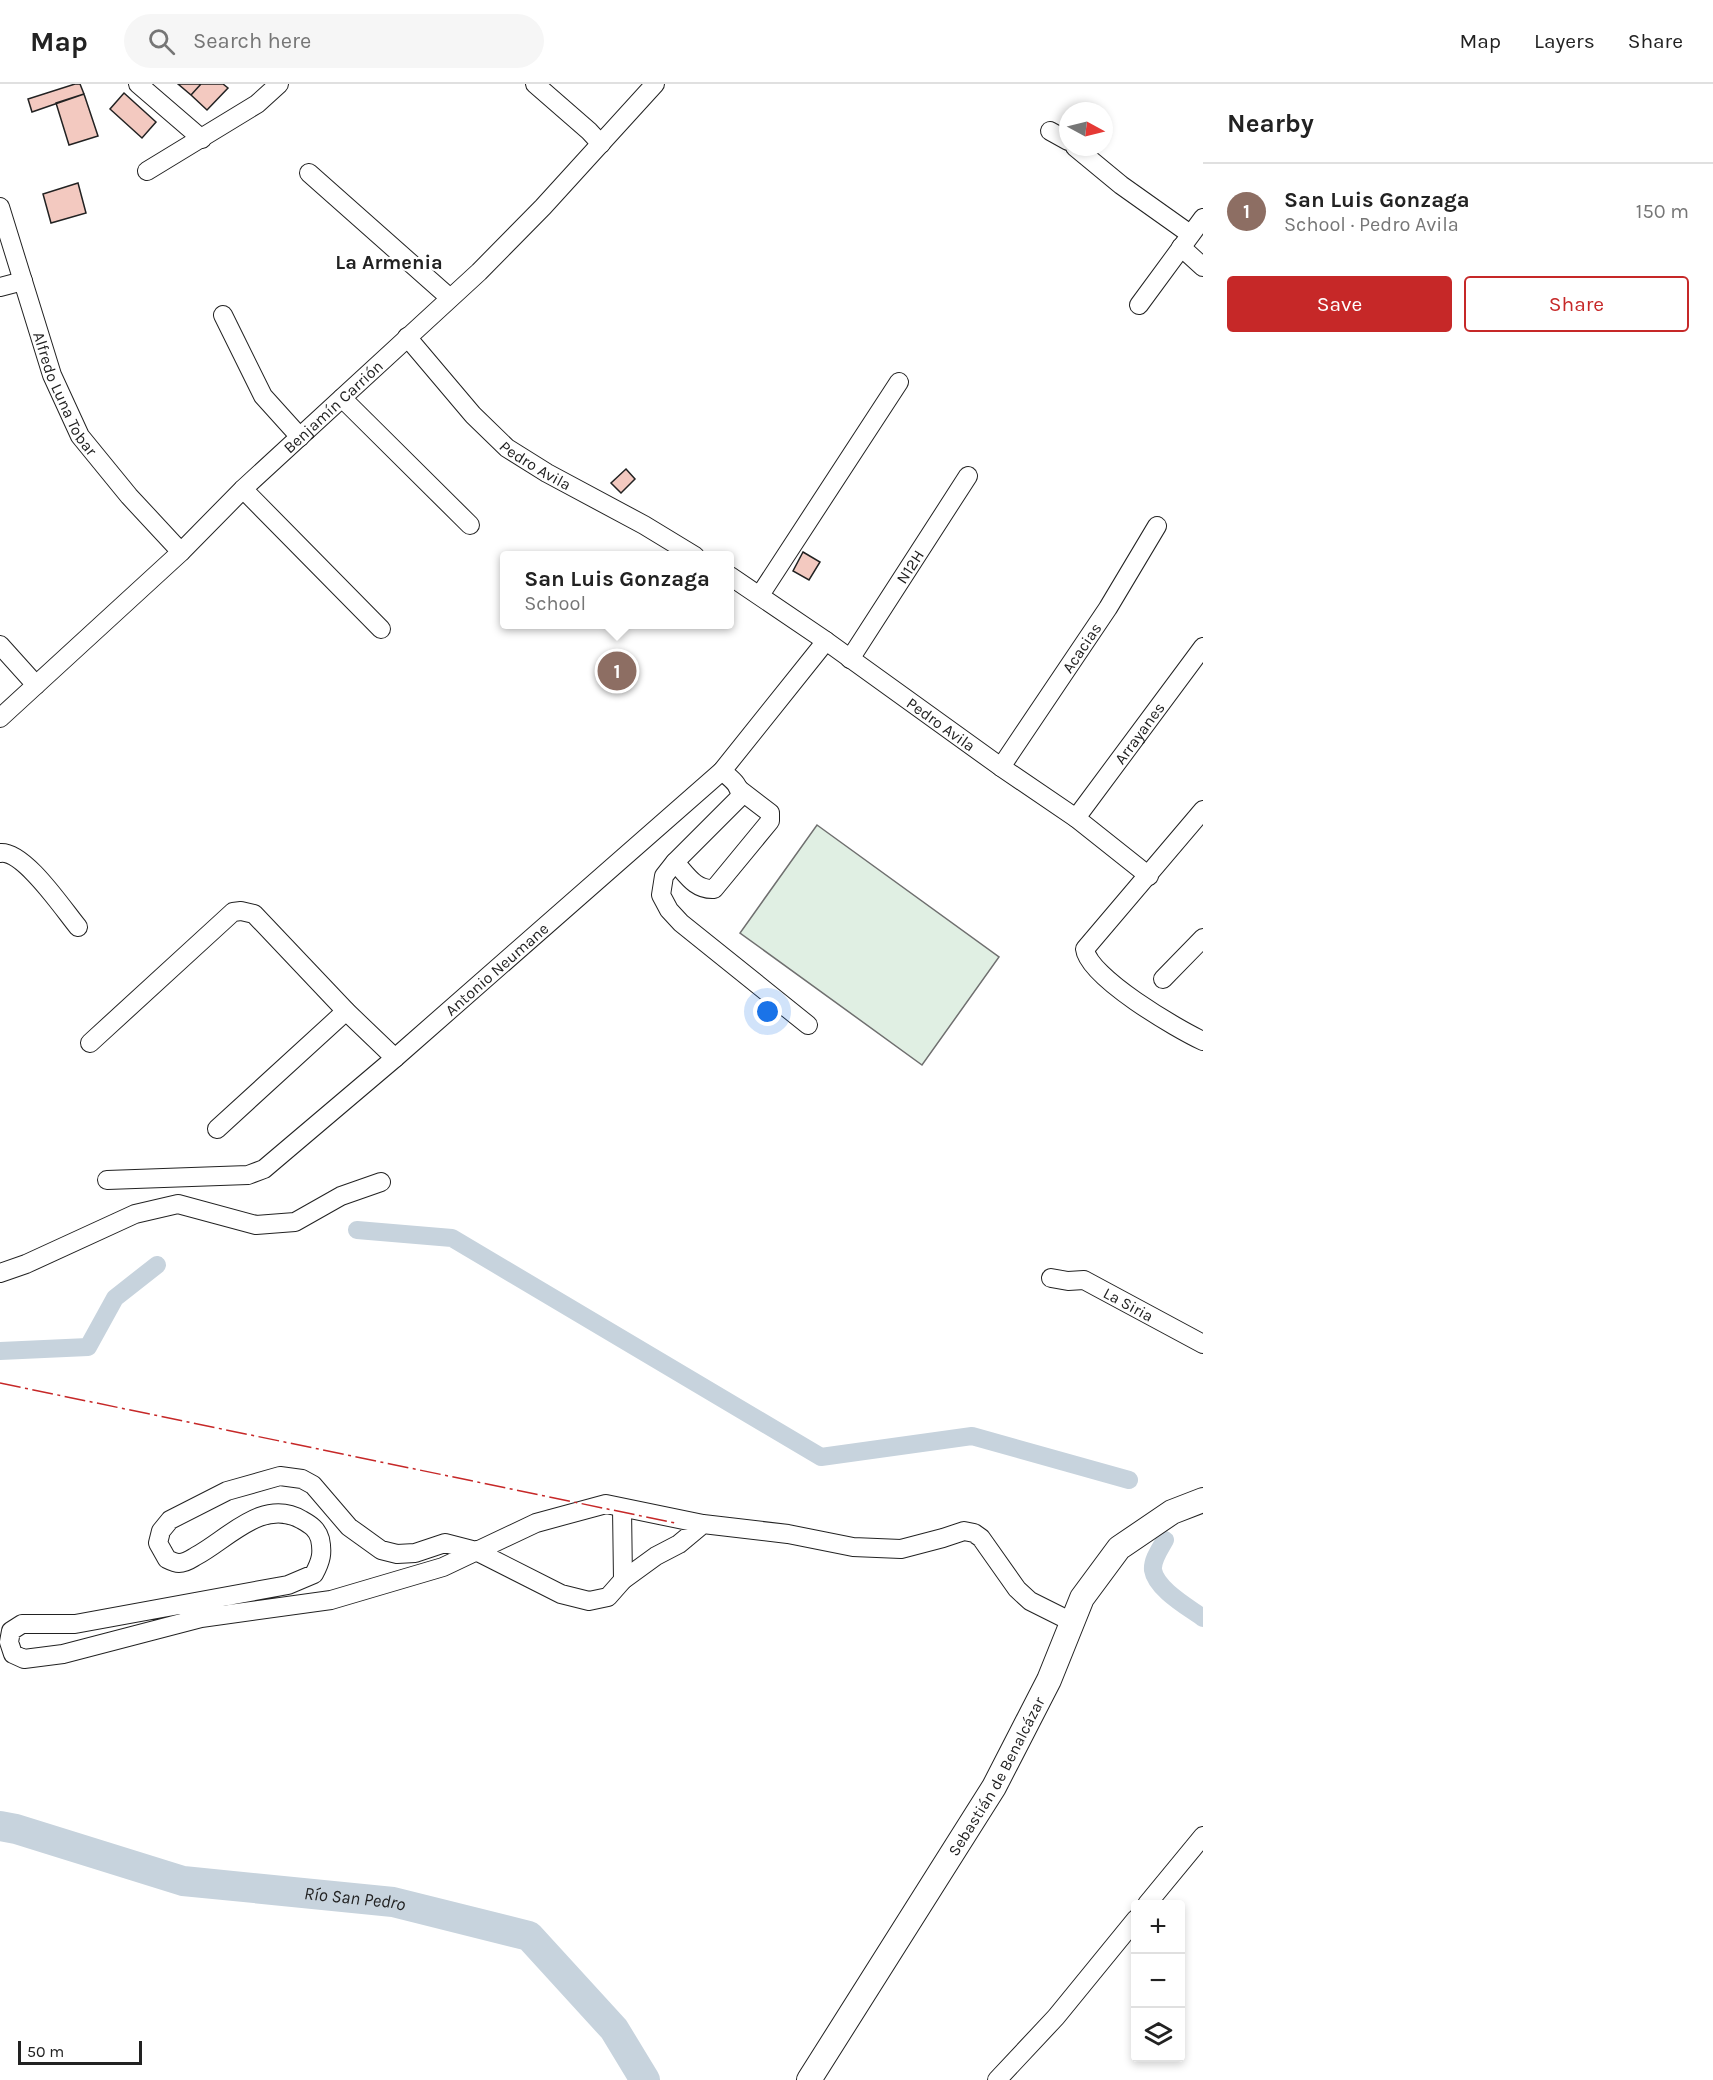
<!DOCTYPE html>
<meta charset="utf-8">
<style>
:root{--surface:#fff;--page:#f6f6f6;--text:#222;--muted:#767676;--line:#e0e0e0;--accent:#c62828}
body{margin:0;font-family:Karla,sans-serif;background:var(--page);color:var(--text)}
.controls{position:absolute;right:18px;bottom:18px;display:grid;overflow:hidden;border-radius:6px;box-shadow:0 3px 9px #0003}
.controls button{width:54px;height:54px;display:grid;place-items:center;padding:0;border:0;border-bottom:2px solid var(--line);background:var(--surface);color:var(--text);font:30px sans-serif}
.compass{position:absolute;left:1059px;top:18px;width:54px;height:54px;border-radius:50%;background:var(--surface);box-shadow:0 3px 9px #0003;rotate:97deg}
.scale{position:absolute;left:18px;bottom:15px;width:124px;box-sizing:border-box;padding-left:6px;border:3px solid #222;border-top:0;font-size:16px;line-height:21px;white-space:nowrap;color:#222;-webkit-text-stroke:4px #fff;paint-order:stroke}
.you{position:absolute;left:768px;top:928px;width:21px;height:21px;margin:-15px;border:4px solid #fff;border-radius:50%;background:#1a73e8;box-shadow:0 0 0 9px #1a73e833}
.badge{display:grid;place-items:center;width:39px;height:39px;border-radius:50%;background:var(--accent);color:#fff;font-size:20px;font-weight:700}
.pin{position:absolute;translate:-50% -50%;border:3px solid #fff;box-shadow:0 2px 6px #0006}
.popup{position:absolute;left:500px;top:467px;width:234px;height:78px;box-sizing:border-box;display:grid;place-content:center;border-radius:6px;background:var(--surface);filter:drop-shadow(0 2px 4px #0005);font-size:20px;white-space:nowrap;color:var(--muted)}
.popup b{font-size:22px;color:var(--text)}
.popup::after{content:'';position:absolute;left:50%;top:100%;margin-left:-12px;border:12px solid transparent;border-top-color:var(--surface)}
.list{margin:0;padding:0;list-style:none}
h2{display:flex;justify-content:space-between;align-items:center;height:78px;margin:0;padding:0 24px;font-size:26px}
h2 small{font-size:20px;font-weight:400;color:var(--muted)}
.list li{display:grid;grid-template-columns:39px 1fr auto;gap:18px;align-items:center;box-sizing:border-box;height:96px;padding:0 24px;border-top:2px solid var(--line)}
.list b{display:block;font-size:22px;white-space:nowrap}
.list p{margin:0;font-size:20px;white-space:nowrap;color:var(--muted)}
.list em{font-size:20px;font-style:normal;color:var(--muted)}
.actions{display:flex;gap:12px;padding:18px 24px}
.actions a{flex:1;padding:14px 0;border:2px solid var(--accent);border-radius:6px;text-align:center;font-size:21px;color:var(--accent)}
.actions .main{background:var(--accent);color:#fff}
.icon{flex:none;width:33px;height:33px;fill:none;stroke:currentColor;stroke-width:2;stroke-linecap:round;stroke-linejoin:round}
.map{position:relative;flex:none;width:1203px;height:1996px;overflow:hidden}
header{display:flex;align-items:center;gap:36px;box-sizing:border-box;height:84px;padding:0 30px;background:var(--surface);border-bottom:2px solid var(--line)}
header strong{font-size:28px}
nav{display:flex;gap:33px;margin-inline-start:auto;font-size:21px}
.search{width:420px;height:54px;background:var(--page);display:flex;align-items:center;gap:15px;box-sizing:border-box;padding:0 21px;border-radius:33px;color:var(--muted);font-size:22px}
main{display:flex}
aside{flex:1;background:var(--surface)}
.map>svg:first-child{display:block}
.green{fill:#e0efe3;stroke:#6f6f6f;stroke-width:1.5}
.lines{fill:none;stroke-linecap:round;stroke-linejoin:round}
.canal{stroke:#c7d3dd;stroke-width:18}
.river{stroke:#c7d3dd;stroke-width:30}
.building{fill:#f3c9c0;stroke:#222;stroke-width:1.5}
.minor-casing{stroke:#222;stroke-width:20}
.major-casing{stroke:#222;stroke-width:26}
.minor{stroke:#fff;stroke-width:18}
.major{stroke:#fff;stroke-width:24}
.power{stroke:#c62828;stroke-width:1.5;stroke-dasharray:21 4.5 3 4.5;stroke-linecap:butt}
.labels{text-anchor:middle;stroke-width:4.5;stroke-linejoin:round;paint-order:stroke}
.street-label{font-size:16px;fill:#222;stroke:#fff}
.water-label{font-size:18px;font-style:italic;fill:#222;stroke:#fff}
.quarter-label{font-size:20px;font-weight:bold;fill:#222;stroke:#fff}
</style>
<header>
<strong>Map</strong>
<div class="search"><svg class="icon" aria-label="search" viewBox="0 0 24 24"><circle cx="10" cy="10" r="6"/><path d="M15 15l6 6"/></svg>Search here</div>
<nav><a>Map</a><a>Layers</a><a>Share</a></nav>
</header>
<main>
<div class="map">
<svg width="1203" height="1996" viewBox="0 0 1203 1996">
<rect width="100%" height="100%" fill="#fff"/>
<path class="green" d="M817,741L999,873L922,981L740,849Z"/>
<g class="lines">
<path class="canal" d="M357,1146L452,1154L821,1373L972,1352L1129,1396
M0,1267L88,1263L115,1214L157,1181
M1165,1456C1160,1465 1152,1476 1153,1486C1156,1505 1188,1523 1203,1534"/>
<path class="river" id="s1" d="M0,1742L16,1745L183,1797L393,1818L529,1852L614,1945L645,1996"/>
</g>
<path class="building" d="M75,0H80L84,10L32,28L28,15Z
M178,0H201L191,11Z
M201,0H223L228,4L207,26L191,11Z
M124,9L156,38L142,54L110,25Z
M84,10L98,52L69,61L56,19Z
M78,99L86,129L51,139L43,110Z
M626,385L635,395L621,409L611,399Z
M803,468L820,478L809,496L793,487Z"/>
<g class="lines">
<defs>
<g id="minor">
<path d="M138,0L202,55"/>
<path d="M535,0L589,47L601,60"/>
<path d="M1050,47L1068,57"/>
<path d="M1075,63L1121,101L1190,150"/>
<path d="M147,87L257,20L279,0"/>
<path d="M309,89L450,214"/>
<path id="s2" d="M0,123L52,291L80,352L129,412L181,468"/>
<path d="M1181,163L1203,183"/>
<path d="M0,203L23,197"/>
<path d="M1139,221L1203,134"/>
<path d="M223,231L263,312L300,353"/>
<path id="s3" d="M407,253L473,331L507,364L547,389L644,441L695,472"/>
<path d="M342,314L470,441"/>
<path d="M243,405L381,545"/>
<path id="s4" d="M730,492L826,557L1001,683L1076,734L1149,792"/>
<path d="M760,511L899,298"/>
<path d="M0,561L36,601"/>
<path id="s5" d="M850,575L968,392"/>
<path id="s6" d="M0,634L181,468L243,405L479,188L543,123L655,0"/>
<path id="s7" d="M1001,683L1108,524L1157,442"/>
<path d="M722,687C731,695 740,700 740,713L675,778L664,792L661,811L669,826L681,839L808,941"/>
<path d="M1203,726L1085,865C1088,893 1177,945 1203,957"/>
<path id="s8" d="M1076,734L1203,563"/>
<path d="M0,769C24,766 63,825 78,843"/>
<path d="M675,778C687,791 695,806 714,805L770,737V729L740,706"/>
<path d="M1163,895L1203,854"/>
<path d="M90,959L233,828L241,827L254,830L346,927L395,974"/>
<path d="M217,1045L346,927"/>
<path id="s9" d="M107,1096L248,1091L264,1085L395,974L722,687L826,557"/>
<path d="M0,1189L26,1180L135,1130L178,1120L256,1141L295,1138L341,1112L381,1098"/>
<path id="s10" d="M1051,1194L1068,1197L1084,1196L1203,1260"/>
<path d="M622,1424L623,1496"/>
<path d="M703,1440L679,1460L656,1472L623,1496L608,1513L589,1517L561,1510L476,1467L445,1459L415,1469L397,1470L381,1466L349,1443L313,1401L302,1395L280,1392L227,1407L170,1436L161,1447L158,1459L167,1475C171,1477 175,1479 179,1479C186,1479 191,1475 196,1472C228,1455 263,1413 302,1436C311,1441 317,1445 320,1455C323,1469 321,1477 314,1490L288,1501L75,1540H22L11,1547L9,1558L13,1570L24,1575L63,1570L201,1534L331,1516L443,1483L536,1439L606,1420L703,1440L788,1450L853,1463L901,1465L943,1454L964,1447L974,1449L981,1454L1017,1505L1030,1517L1072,1538"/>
<path d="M1147,1820L1203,1752"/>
<path d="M997,1996L1056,1933L1136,1835"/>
</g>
<g id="major">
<path id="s11" d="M809,1996L994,1703L1049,1596L1082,1514L1119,1464L1172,1428L1203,1416"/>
</g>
</defs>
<use href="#minor" class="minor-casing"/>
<use href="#major" class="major-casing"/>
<use href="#minor" class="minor"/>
<use href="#major" class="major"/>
<path class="power" d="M0,1299L675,1439"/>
</g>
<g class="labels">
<g class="street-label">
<text dy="6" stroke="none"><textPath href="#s2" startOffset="198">Alfredo Luna Tobar</textPath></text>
<text dy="6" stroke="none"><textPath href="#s6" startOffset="456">Benjamín Carrión</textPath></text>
<text dy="6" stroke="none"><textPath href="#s3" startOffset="183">Pedro Avila</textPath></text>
<text dy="6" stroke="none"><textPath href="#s5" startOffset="110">N12H</textPath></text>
<text dy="6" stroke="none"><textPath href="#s7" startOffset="144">Acacias</textPath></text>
<text dy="6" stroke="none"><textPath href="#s4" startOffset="258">Pedro Avila</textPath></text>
<text dy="6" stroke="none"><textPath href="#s8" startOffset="106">Arrayanes</textPath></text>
<text dy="6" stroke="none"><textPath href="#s9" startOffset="465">Antonio Neumane</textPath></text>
<text dy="6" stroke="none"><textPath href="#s10" startOffset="84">La Siria</textPath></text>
<text dy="6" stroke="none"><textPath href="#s11" startOffset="357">Sebastián de Benalcázar</textPath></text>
</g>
<g class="water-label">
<text dy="6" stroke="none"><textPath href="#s1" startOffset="364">Río San Pedro</textPath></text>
</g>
<g class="quarter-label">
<text x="389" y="185">La Armenia</text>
</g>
</g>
</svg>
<div class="controls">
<button>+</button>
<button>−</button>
<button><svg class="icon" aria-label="layers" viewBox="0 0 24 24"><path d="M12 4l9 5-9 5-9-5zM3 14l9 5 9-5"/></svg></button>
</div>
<svg class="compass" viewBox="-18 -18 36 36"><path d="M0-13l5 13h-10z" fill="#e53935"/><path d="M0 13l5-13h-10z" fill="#767676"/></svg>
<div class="scale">50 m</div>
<div class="you"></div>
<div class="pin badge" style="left:617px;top:587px;background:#8d6e63">1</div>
<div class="popup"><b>San Luis Gonzaga</b>School</div>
</div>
<aside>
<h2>Nearby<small></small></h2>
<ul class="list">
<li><span class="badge" style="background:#8d6e63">1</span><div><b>San Luis Gonzaga</b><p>School · Pedro Avila</p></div><em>150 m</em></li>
</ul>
<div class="actions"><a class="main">Save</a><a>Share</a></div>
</aside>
</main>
